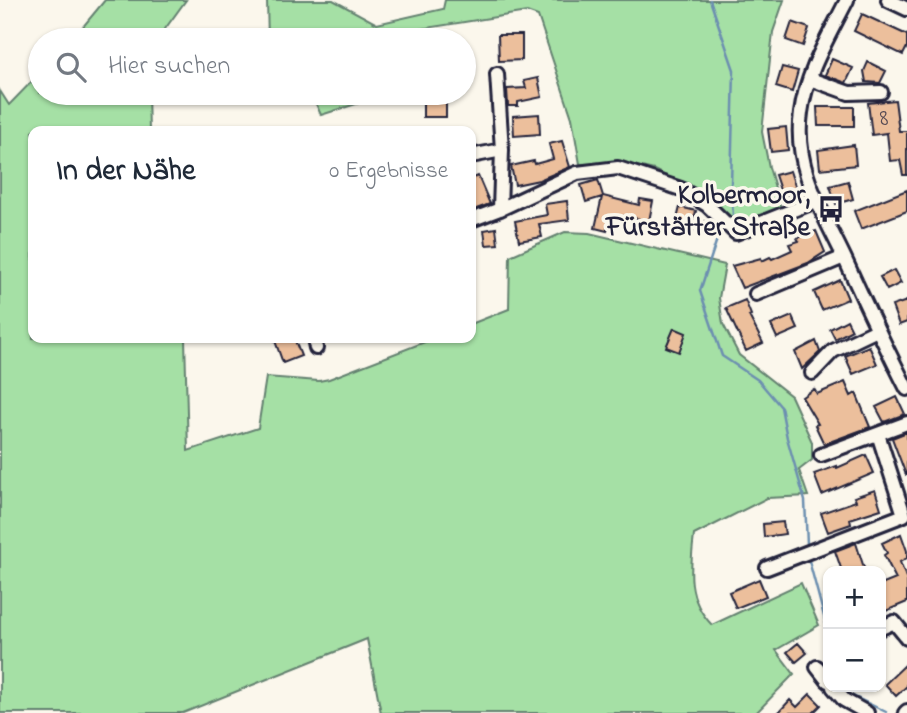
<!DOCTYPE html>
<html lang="de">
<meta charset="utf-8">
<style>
:root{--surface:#fff;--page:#f6f6f7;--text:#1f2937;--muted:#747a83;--line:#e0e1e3}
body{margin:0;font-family:"Indie Flower",sans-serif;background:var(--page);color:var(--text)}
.controls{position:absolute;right:21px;bottom:21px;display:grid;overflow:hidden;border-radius:14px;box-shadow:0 2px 5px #0004}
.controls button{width:63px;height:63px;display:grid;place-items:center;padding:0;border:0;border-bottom:2px solid var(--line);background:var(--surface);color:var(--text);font:35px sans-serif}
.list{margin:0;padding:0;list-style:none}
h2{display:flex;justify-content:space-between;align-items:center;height:91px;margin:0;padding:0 28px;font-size:30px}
h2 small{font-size:23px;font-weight:400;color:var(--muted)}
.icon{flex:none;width:38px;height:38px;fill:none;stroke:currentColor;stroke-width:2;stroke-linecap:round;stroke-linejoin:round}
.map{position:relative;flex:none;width:907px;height:713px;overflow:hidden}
.search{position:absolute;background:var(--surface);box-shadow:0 2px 5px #0004;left:28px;top:28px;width:448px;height:77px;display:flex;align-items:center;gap:18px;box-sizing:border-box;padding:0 24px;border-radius:38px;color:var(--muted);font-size:26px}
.panel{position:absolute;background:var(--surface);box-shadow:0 2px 5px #0004;left:28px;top:126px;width:448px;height:217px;border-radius:14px}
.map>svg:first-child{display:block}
.green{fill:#a5e0a5;stroke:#648170;stroke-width:2}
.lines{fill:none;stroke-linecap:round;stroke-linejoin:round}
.stream{stroke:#6c8fb0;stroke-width:2.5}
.building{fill:#ecbf9c;stroke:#22223b;stroke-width:2}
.minor-casing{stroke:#22223b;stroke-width:18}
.minor{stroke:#fbf7ec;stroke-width:12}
.labels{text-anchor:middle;stroke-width:7;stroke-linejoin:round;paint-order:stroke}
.number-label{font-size:24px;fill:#544953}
.poi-label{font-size:28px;font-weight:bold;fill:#22223b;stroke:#fbf7ec;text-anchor:end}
</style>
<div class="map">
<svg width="907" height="713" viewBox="0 0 907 713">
<rect width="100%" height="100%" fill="#fbf7ec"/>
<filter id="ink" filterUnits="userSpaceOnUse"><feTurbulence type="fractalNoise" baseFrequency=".0143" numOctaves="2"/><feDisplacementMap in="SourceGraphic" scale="14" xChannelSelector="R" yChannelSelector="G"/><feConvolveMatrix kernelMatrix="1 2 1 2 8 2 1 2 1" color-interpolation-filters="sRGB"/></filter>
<g filter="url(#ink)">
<path class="green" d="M105,0H186L157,40H72Z
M267,0H333L377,24L443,9L445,0H784L773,32L762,132L769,167L780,205L779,211L737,229L702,194L654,170L624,163L580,164L572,118L538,16L527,12L382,35L383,40H268Z
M40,73V93H148L149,131H33V338H185L188,451L258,428L266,377L319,381L329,379L435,338H471V324L509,309L510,256L565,232L589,233L725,265L719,298L723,324L739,355L791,396L812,442V460L799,470L808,496L767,498L694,535C690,569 686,599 712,625L801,583L819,625L776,650L794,674L756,713H381L367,639L183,713H0V91L9,105Z
M311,93H388V94L321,115Z"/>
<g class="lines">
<path class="stream" d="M710,0L734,70L731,185L733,216
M721,227L700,291L722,356L758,380L781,407L787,438L805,501L807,544
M808,557L828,631
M843,687L847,693L886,712"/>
</g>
<path class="building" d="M862,14L907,35V47L903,55L854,31Z
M792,22L809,28L803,46L786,40Z
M498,35H522V60L499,61Z
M832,59L853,68L846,83L825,75Z
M868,62L886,71L880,83L866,82L864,71Z
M782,67L798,71L792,92L776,87Z
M538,78L542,97L518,102V106H508L507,89L526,88L524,81Z
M423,99L446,100V117H423Z
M895,100L899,131H907V175H903L900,160L890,161L887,133L872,135L868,103Z
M817,107H854V126H818Z
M539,114L540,134L514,136L513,116Z
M786,127L788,150L771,152L768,129Z
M562,141L570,167L539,180L515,185L511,166L534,161L535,164L553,159L549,144Z
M854,145L856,165L820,169L818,150Z
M790,171L797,192L782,196L775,175Z
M478,176L490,204L471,211V179Z
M598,180L603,196L639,205L640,199L653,201L649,221L624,216L622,223L609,220L607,231L595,228L602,197L586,202L581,185Z
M848,181L853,199L836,204L830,186Z
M907,190V211L861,229L854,211Z
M567,201L569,220L539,224L542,237L519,241L515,221L547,215L545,204Z
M680,207L696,211L694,219L707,222L704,234L675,227Z
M496,228L498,244L486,245L484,230Z
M816,231L825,252L808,263L742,288L732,266L761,258L762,261L770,257L772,259L792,250L789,244L799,241L797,238Z
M894,270L901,283L887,290L880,277Z
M840,280L848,299L822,310L814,292Z
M745,300L751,315L749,316L763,343L746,351L726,308Z
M907,301V322L899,325L892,306Z
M792,316L798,329L777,338L771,325Z
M847,320L852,330L835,339L830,329Z
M674,328L686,333L679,352L666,347Z
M274,338H294L301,356L283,363Z
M816,341L820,352L802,369L795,352Z
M869,346L877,364L853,374L845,356Z
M845,382L851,396L856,393L870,427L824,444L815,425L818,424L802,397L814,389L817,394Z
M897,397L905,414L884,422L876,407Z
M907,432V475H906L892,438Z
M866,455L874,473L822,495L814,474L837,466V468Z
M875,490L881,509L850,519L851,524L828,532L821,513L856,501L854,497Z
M783,522L785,534L764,537L763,524Z
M901,534L907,551V558L900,562L907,580V602L881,613V585L896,579L884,555L887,553L882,543Z
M856,543L865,571H842L835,551Z
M759,579L766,596L736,608L729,592Z
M798,643L807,653L796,662L787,652Z
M907,663V686L896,696L885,684Z
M810,694L821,705L813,713H778L790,700L797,707Z"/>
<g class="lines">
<defs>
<path id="minor" d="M847,0C829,36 806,73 801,113C793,168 823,212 845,259C865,303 885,346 907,389
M888,0L907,9
M497,74L502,150L500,209
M810,79L849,93L881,92
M471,156L502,150
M471,220L500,209L577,173L618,168L681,189L707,205L736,233L816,201
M756,294L844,257
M314,338L316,348
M812,373L833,351L877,330
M821,455L907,423
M767,568L904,515L878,434
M881,628L894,622L907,638
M817,667L828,681
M833,687L844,700L867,713
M905,713L907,711"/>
</defs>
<use href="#minor" class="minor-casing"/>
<use href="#minor" class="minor"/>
</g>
</g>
<defs>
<symbol id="bus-bare" viewBox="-9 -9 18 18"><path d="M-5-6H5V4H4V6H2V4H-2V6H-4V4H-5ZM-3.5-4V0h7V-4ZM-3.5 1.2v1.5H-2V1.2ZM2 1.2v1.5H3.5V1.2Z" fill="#22223b" stroke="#fbf7ec" stroke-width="2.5" paint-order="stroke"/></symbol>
</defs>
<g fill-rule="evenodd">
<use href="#bus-bare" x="812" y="190" width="38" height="38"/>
</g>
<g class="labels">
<g class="number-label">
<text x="884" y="125">8</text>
</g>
<g class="poi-label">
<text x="810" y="203">Kolbermoor,<tspan x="810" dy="32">Fürstätter Straße</tspan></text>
</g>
</g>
</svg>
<div class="controls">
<button>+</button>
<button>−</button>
</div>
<div class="search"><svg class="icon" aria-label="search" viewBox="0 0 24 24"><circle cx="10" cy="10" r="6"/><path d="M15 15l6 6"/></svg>Hier suchen</div>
<section class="panel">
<h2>In der Nähe<small>0 Ergebnisse</small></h2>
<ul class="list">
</ul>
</section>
</div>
